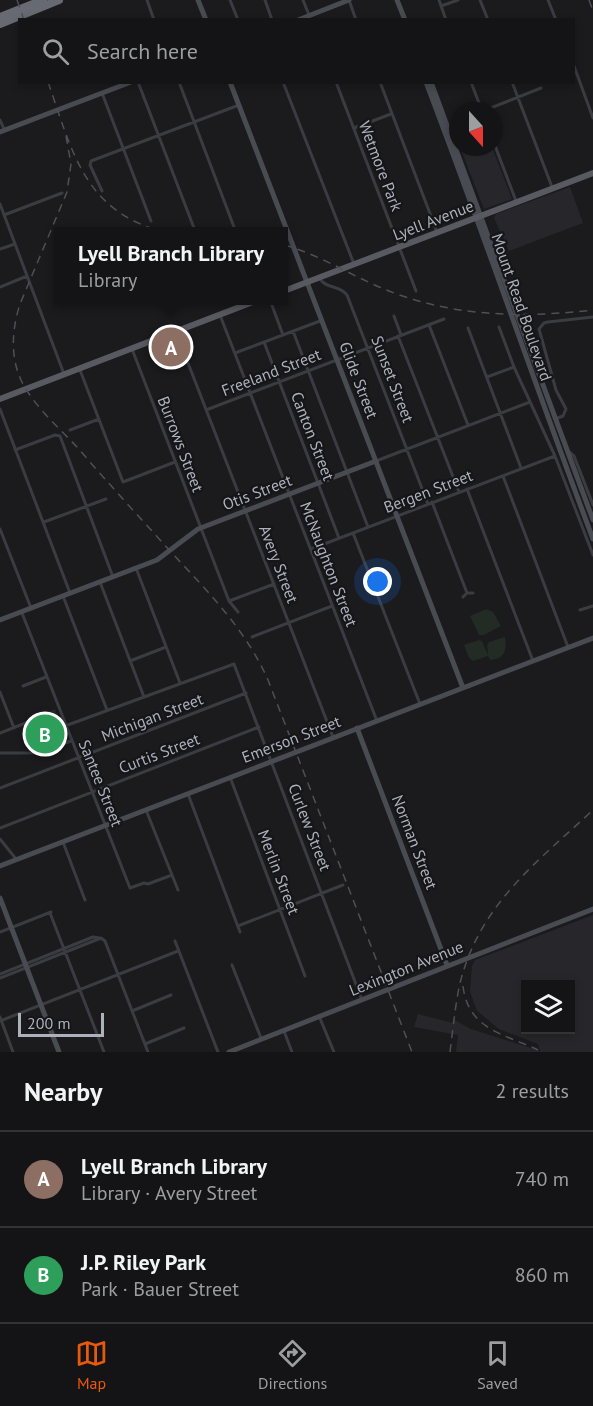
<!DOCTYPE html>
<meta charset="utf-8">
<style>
:root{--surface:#141416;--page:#1d1d1f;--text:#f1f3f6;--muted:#9d9ea1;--line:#333335;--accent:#ea580c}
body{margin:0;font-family:"PT Sans",sans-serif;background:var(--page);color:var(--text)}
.controls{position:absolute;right:18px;bottom:18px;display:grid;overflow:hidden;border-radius:0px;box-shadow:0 3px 9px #0003}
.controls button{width:54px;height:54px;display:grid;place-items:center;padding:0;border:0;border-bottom:2px solid var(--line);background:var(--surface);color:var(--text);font:30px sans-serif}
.compass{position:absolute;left:449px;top:102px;width:54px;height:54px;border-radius:50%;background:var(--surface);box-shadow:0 3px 9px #0003;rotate:159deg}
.scale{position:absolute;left:18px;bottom:15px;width:86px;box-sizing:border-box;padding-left:6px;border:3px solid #adb1bc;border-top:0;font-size:16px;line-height:21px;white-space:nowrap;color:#adb1bc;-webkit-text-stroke:4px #161518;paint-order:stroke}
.you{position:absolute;left:378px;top:582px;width:21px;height:21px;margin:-15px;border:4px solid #fff;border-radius:50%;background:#1a73e8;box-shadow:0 0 0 9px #1a73e833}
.badge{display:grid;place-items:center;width:39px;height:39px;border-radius:50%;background:var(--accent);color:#fff;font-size:20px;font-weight:700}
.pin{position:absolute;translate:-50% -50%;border:3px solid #fff;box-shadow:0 2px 6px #0006}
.popup{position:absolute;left:54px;top:227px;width:234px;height:78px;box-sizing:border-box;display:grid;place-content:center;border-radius:0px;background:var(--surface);filter:drop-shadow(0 2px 4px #0005);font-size:20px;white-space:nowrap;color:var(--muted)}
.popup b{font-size:22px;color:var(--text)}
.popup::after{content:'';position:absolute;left:50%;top:100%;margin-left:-12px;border:12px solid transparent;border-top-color:var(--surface)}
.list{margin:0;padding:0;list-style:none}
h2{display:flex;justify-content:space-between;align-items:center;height:78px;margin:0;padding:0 24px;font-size:26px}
h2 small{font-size:20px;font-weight:400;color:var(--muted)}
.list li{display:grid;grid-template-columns:39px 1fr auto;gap:18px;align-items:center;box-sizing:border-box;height:96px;padding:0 24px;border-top:2px solid var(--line)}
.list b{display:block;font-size:22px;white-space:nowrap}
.list p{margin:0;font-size:20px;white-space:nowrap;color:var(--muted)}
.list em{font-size:20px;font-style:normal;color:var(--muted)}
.icon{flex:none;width:33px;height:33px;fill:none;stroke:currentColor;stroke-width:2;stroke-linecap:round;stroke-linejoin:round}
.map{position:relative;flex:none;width:593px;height:1052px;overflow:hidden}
.search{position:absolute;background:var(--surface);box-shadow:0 3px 9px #0003;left:18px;right:18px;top:18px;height:66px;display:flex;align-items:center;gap:15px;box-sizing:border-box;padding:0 21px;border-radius:0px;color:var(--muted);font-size:22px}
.sheet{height:270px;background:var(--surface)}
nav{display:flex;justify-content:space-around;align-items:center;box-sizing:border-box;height:84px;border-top:2px solid var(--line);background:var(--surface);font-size:16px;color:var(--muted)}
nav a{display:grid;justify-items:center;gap:3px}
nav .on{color:var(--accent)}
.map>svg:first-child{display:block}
.built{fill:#27262a;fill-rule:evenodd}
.green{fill:#222b24}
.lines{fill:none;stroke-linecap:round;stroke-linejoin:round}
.street{stroke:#3b3c42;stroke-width:3}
.secondary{stroke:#494b52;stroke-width:5}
.primary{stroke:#585961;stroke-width:6}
.highway{stroke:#686a73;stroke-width:8}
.rail{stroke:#4e5057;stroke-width:1.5;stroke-dasharray:8 6;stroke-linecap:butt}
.labels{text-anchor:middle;stroke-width:4.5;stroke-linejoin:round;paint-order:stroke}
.street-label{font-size:16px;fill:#adb1bc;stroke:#161518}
</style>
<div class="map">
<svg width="593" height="1052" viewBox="0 0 593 1052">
<rect width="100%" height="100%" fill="#1b1a1d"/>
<path class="built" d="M460,147H492L512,199L484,209Z
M570,187L583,223L509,251L494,218L496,214Z
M593,915V1052H456L458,1035L414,1027L418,1014L453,1023V1019L471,1029L540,1051L538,1044L499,1029L477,1011L470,992L472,966L475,960ZM570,984V1030H526V984Z"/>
<path class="green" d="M486,609L493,612L501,626L484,635H479L470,616Z
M505,637C507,650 505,659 490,660L488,656L473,661L469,658L464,645L479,640L482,641L488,655L487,645L489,642Z
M55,709L67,740L41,750L33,751L24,727L30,724L28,719Z"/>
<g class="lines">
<path class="street" d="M147,0L154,20
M230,0L238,20
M265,0L272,20
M303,0L309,15
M349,0L356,20
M439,0L446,20
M480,0L488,20
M548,0L556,20
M441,6L458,0
M574,66L593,118
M138,82L194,228
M179,82L234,227
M283,82L354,264
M336,82L416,291
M380,82L437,232
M471,82L482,111
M512,82L552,187
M102,93L151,221
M483,111L541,88
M0,120L4,129
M354,128L391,114
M494,143L516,201
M102,191L90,165L91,161L239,105
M0,204L64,374
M4,215L62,193
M0,249L15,244
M320,279C326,289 340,285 347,295L428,504
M0,287L27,276
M270,300L283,335
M220,315L377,721
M394,316L401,335
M429,325L468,425
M499,327L514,367L555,456L593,555
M468,328L521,468
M293,331L368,527
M176,332L333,737
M398,336L459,492
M264,342L339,538
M132,349L229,601L238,612
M235,353L320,321
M80,370L123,482L175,462
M487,377L514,367
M0,409L70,593
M206,410L444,319
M555,419L563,416L566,409L556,390L539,329L544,323L548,322L593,317
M70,430L99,419
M15,450L55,435L60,436L113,577
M568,451L574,456L593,505
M376,461L530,402
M503,476L568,647
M467,489L533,661
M432,502L467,593
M44,522L106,499
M0,529L31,608
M353,533L420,704
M311,549L555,456
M136,568L180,683
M100,582L144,697
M63,596L107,710
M463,597L467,593H473
M229,601L274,584
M580,610L593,606
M22,613L130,888L144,883L148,884L172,875
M252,637L332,606
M130,661L166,647
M23,686L46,677
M0,692L14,728
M65,726L234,664L362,1000
M0,733L28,722
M0,753H39L71,741
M230,777L305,976
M0,788L246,693
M188,794L240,932
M146,810L178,890
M0,828L259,727
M0,839L16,859
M63,842L85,900
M50,913L104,1052
M238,926L343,885
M0,932L51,912
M101,938L105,941L148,1052
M175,941L218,1052
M232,965L261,1038
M0,974L93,937L99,938
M0,978L101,938
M132,1011L171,995
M319,1016L334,1052
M0,1017L13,1052
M0,1021L178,951
M284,1031L292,1052
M145,1044L184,1028"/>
<path class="secondary" d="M198,0L206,20
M397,0L405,20
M298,20L349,0
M230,82L463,688
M426,82C484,234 536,388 593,539
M431,82L593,520
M0,132L131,82
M0,620L157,560L198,529L376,461
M357,728L447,965
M0,866L593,638
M0,898L59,1052
M229,1052L593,909"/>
<path class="primary" d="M284,291L593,173
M0,399L258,300"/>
<path class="highway" d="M0,17L43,0
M0,24L59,0"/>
<path class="rail" d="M17,0L24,20
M589,0L593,11
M48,82C72,150 83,211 164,232
M66,136L71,164L67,192L20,304C12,329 10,356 21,380C33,405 58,427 77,447C108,483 140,518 172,553C209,593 246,630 268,680L412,1052
M284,245C321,255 353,277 389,291C455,317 524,318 593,310
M463,986C468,1030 505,1034 538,1050
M450,1052C453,1029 455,1006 460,983C480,904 536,863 593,810"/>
</g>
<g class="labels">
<g class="street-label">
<text transform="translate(381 166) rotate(69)" y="6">Wetmore Park</text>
<text transform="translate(433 220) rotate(-21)" y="6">Lyell Avenue</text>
<text transform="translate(522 307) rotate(71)" y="6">Mount Read Boulevard</text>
<text transform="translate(271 372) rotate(-21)" y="6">Freeland Street</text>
<text transform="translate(393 379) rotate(69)" y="6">Sunset Street</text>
<text transform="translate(359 380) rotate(69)" y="6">Glide Street</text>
<text transform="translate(313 436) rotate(69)" y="6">Canton Street</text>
<text transform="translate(181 444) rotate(69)" y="6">Burrows Street</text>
<text transform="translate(428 491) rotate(-21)" y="6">Bergen Street</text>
<text transform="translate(257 492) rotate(-21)" y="6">Otis Street</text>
<text transform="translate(279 564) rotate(69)" y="6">Avery Street</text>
<text transform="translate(329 564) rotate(69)" y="6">McNaughton Street</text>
<text transform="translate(152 717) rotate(-21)" y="6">Michigan Street</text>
<text transform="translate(291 739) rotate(-21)" y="6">Emerson Street</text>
<text transform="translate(159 753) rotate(-21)" y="6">Curtis Street</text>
<text transform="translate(101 783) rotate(68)" y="6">Santee Street</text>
<text transform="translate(310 827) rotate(69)" y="6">Curlew Street</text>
<text transform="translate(415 842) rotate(69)" y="6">Norman Street</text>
<text transform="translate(279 872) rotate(69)" y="6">Merlin Street</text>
<text transform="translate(406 968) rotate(-22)" y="6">Lexington Avenue</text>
</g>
</g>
</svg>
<div class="controls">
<button><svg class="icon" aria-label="layers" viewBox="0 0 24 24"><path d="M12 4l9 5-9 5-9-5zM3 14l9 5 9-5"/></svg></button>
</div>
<svg class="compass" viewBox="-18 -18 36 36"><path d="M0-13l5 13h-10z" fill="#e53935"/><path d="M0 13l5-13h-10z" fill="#9d9ea1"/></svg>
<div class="scale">200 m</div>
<div class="you"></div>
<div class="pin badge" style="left:171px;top:347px;background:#8d6e63">A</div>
<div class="popup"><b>Lyell Branch Library</b>Library</div>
<div class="pin badge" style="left:45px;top:734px;background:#2e9e5b">B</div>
<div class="search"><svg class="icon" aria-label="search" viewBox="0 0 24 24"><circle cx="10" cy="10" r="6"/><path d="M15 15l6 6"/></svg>Search here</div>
</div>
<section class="sheet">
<h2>Nearby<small>2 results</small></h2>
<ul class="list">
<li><span class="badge" style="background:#8d6e63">A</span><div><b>Lyell Branch Library</b><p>Library · Avery Street</p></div><em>740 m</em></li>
<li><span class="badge" style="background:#2e9e5b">B</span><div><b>J.P. Riley Park</b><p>Park · Bauer Street</p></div><em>860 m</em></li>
</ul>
</section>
<nav>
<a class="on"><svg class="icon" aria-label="map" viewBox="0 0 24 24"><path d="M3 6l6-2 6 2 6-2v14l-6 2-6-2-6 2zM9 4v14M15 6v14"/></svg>Map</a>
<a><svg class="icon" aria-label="directions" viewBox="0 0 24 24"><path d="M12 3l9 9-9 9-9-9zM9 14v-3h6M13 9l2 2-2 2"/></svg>Directions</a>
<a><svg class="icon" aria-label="saved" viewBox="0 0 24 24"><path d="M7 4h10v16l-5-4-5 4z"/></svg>Saved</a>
</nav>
